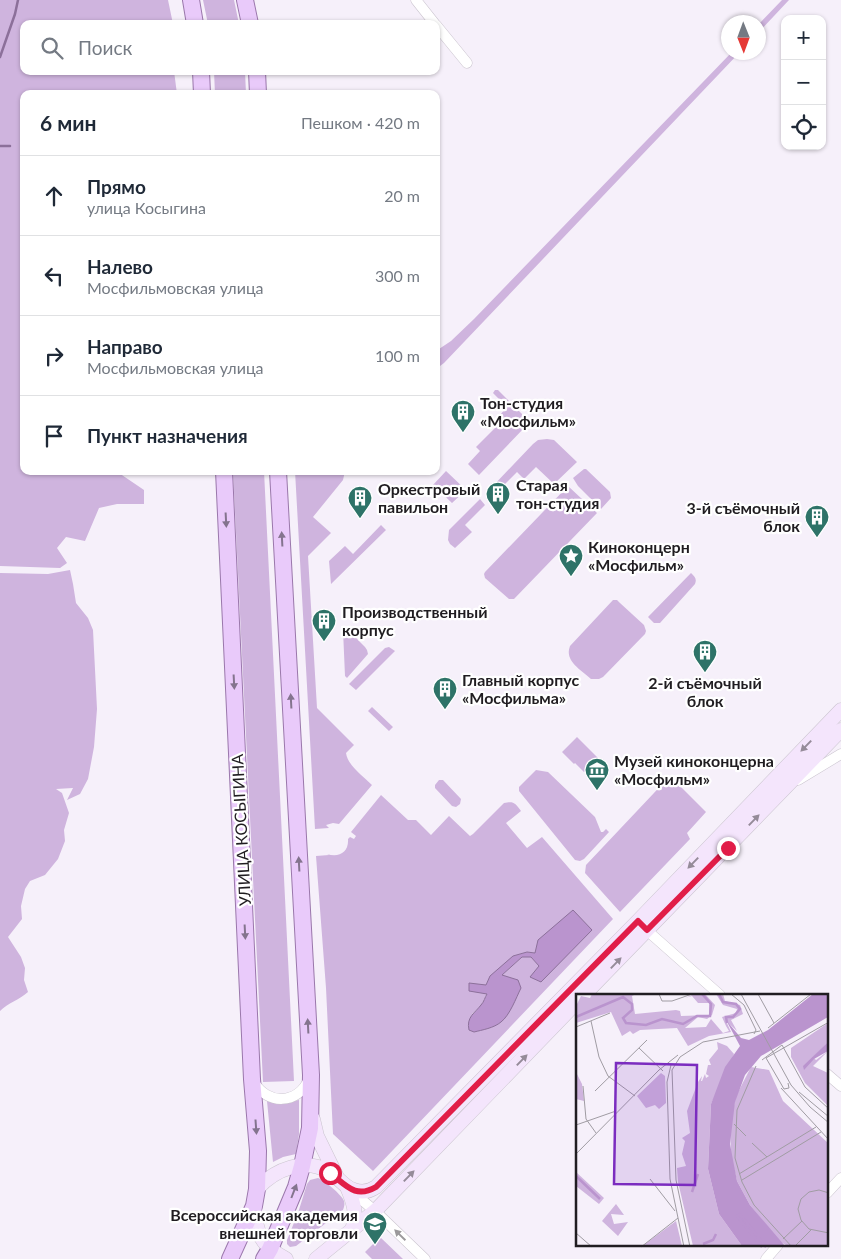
<!DOCTYPE html>
<html lang="ru">
<meta charset="utf-8">
<style>
:root{--surface:#fff;--page:#f2f2f3;--text:#1f2937;--muted:#747a83;--line:#e0e1e3}
body{margin:0;font-family:Lato,sans-serif;background:var(--page);color:var(--text)}
.controls{position:absolute;right:15px;top:15px;display:grid;overflow:hidden;border-radius:10px;box-shadow:0 1px 4px #0004}
.controls button{width:45px;height:45px;display:grid;place-items:center;padding:0;border:0;border-bottom:1px solid var(--line);background:var(--surface);color:var(--text);font:25px sans-serif}
.compass{position:absolute;left:721px;top:15px;width:45px;height:45px;border-radius:50%;background:var(--surface);box-shadow:0 1px 4px #0004;rotate:179deg}
.stop{position:absolute;width:15px;height:15px;margin:-11px;border:4px solid #e11d48;border-radius:50%;background:#fff}
.stop.end{background:#e11d48;border-color:#fff;box-shadow:0 1px 5px #0008}
.list{margin:0;padding:0;list-style:none}
h2{display:flex;justify-content:space-between;align-items:center;height:65px;margin:0;padding:0 20px;font-size:21px}
h2 small{font-size:16px;font-weight:400;color:var(--muted)}
.list li{display:grid;grid-template-columns:32px 1fr auto;gap:15px;align-items:center;box-sizing:border-box;height:80px;padding:0 20px;border-top:1px solid var(--line)}
.list b{display:block;font-size:19px;white-space:nowrap}
.list p{margin:0;font-size:16px;white-space:nowrap;color:var(--muted)}
.list em{font-size:16px;font-style:normal;color:var(--muted)}
.icon{flex:none;width:28px;height:28px;fill:none;stroke:currentColor;stroke-width:2;stroke-linecap:round;stroke-linejoin:round}
.map{position:relative;flex:none;width:841px;height:1259px;overflow:hidden}
.search{position:absolute;background:var(--surface);box-shadow:0 1px 4px #0004;left:20px;top:20px;width:420px;height:55px;display:flex;align-items:center;gap:12px;box-sizing:border-box;padding:0 18px;border-radius:10px;color:var(--muted);font-size:19px}
.panel{position:absolute;background:var(--surface);box-shadow:0 1px 4px #0004;left:20px;top:90px;width:420px;height:385px;border-radius:10px}
.map>svg:first-child{display:block}
.green{fill:#cfb4de;fill-rule:evenodd}
.water{fill:#ba94ce;stroke:#8c709a}
.lines{fill:none;stroke-linecap:round;stroke-linejoin:round}
.stream{stroke:#8c709a;stroke-width:2.5}
.street-casing{stroke:#cbc5cf;stroke-width:11}
.secondary-casing{stroke:#cbc5cf;stroke-width:15}
.primary-casing{stroke:#9a77ab;stroke-width:18}
.street{stroke:#fff;stroke-width:10}
.secondary{stroke:#f4e5fc;stroke-width:14}
.primary{stroke:#e9cafa;stroke-width:16}
.oneway{fill:#84748e}
.oneway2{fill:#958b99}
.oneway3{fill:#9b999b}
.route{stroke:#e11d48;stroke-width:6}
.labels{text-anchor:middle;stroke-width:4.5;stroke-linejoin:round;paint-order:stroke}
.poi-label{font-size:16px;font-weight:bold;fill:#201d21;stroke:#fff;text-anchor:start}
.street-label{font-size:16px;fill:#201d21;stroke:#fff}
.inset-river{fill:none;stroke:#ba94ce;stroke-width:2.5}
.inset-road{fill:none;stroke:#a09ca3;stroke-width:1}
.view{fill:#7b2cbf;fill-opacity:0.15;stroke:#7b2cbf;stroke-width:2.5}
.inset-edge{fill:none;stroke:#201d21;stroke-width:2.5}
</style>
<div class="map">
<svg width="841" height="1259" viewBox="0 0 841 1259">
<rect width="100%" height="100%" fill="#f6f0fa"/>
<path class="green" d="M0,0H168L173,24H24V71H174L177,94H24V471H116L144,490V504H117L99,508L85,541L66,537L57,548L67,563L60,568L0,566Z
M203,0H234L239,24H208Z
M782,0H789L759,32V24Z
M731,53H739L444,363L436,369V351L451,341L474,319Z
M214,71H245L246,94H215Z
M495,390H498L527,419L528,422L526,426L479,475L468,464L480,451L476,447L503,420L499,416L507,407L493,393Z
M547,439L554,440L577,462L554,484L536,467L524,479L517,472L497,492L492,487L533,444L538,440Z
M584,469H586L610,492L611,498L601,509L578,486L573,478Z
M233,471H264L294,1081L263,1082Z
M295,471H345L343,480L313,517L331,533L308,556L317,708L354,745L346,753C348,766 363,776 372,785L339,824L333,823L326,825L329,828L315,829Z
M446,471L466,490L452,503L433,485Z
M568,486L597,513L514,599H509L485,578L484,574L485,572Z
M480,499L485,505L465,525L472,532L455,548L450,544L448,540L449,530Z
M381,525L386,530L331,584L329,561L345,546L353,554Z
M70,570L73,584L76,603L88,618L93,630L97,709L94,747L88,779L80,794L67,800L73,788L56,789L62,793L69,813L64,830L65,841L58,859L45,875L30,881L25,889L21,906L22,919L8,937L21,957L25,968L24,980L28,992C19,1000 8,1003 0,1011V573L48,574Z
M691,573C695,577 697,579 695,584L660,623H654L648,617Z
M613,600H617L620,603L644,625L646,631L645,634L603,677L599,679H591C581,670 564,661 570,646Z
M346,628L365,647L367,650L368,654L347,678L345,676L343,630Z
M389,647L395,651L356,690L349,684L385,648Z
M372,707L393,727L389,731L368,711Z
M577,737L598,758L584,772L575,763L574,764L562,752Z
M536,770L548,772L595,817L601,832H603L606,829L609,832L584,859L580,861L575,860L519,791V787Z
M670,776L706,812L687,833L690,839L620,912L585,873L586,865Z
M439,780H443L461,799L460,804L456,807L452,806L435,788V785Z
M381,795L408,820H416L431,835L449,816L470,836L473,834L504,803C514,801 515,803 521,811L506,823L527,848L542,837L613,919L373,1171L333,1134L326,988L316,856L329,855L327,854C339,858 349,852 348,839L350,837L354,839L356,836L351,832ZM592,930L539,966L531,957H522L502,975L501,1022L488,1028L474,1032L472,1014L482,1005L487,993L513,956L527,952L535,953Z
M299,1100V1134L296,1154L283,1157L273,1162L267,1101L276,1103Z
M318,1178C324,1180 342,1195 344,1201C345,1205 344,1207 343,1210L296,1246L290,1247L287,1244V1240L298,1213L307,1184L310,1180Z
M380,1237L403,1259H372L365,1252Z"/>
<path class="water" d="M573,910L592,930L541,982L530,977L539,966L531,957H522L502,975L518,980L521,988C516,998 510,1015 501,1022C494,1028 482,1030 474,1032L469,1030C466,1017 475,1013 481,1005C484,1002 485,997 487,994L469,991V983L486,985L490,976L513,956L527,952L535,953L538,940Z"/>
<g class="lines">
<path class="stream" d="M0,57L15,14L18,0
M0,146H10"/>
<defs>
<path id="street" d="M416,0L435,24
M436,25L467,63
M798,780L841,754
M642,926L720,995
M827,1074L841,1086
M254,1082C267,1105 298,1105 309,1079
M350,1190L375,1211L425,1259
M827,1193L841,1178
M766,1259L778,1245"/>
<path id="secondary" d="M584,995L841,730
M313,1119L317,1136L337,1177
M347,1187C353,1201 358,1214 352,1230
M257,1189C275,1169 305,1157 330,1172C339,1178 344,1187 354,1190C362,1193 370,1191 376,1187L638,921L841,710
M254,1206C256,1233 261,1246 286,1259
M316,1259L375,1211L577,1002"/>
<path id="primary" d="M191,0L195,24
M245,0L250,24
M201,71L202,94
M257,71L258,94
M224,471L252,1079L258,1151L257,1189L254,1206L230,1259
M264,1259L270,1249L296,1187L302,1166L310,1128L311,1075L278,471"/>
</defs>
<use href="#street" class="street-casing"/>
<use href="#secondary" class="secondary-casing"/>
<use href="#primary" class="primary-casing"/>
<use href="#street" class="street"/>
<use href="#secondary" class="secondary"/>
<use href="#primary" class="primary"/>
</g>
<defs><path id="oneway-solid" d="M-6-.8H1V-3.2L6.5 0L1 3.2V.8H-6Z" transform="scale(1.25)"/></defs>
<g class="oneway">
<use href="#oneway-solid" transform="translate(226 520) rotate(87)"/>
<use href="#oneway-solid" transform="translate(282 539) rotate(-93)"/>
<use href="#oneway-solid" transform="translate(234 682) rotate(87)"/>
<use href="#oneway-solid" transform="translate(291 701) rotate(-93)"/>
<use href="#oneway-solid" transform="translate(299 864) rotate(-93)"/>
<use href="#oneway-solid" transform="translate(245 932) rotate(87)"/>
<use href="#oneway-solid" transform="translate(308 1026) rotate(-93)"/>
<use href="#oneway-solid" transform="translate(256 1127) rotate(86)"/>
<use href="#oneway-solid" transform="translate(294 1191) rotate(-69)"/>
</g>
<g class="oneway2">
<use href="#oneway-solid" transform="translate(806 746) rotate(134)"/>
<use href="#oneway-solid" transform="translate(754 820) rotate(-46)"/>
<use href="#oneway-solid" transform="translate(693 863) rotate(134)"/>
<use href="#oneway-solid" transform="translate(616 963) rotate(-46)"/>
<use href="#oneway-solid" transform="translate(522 1060) rotate(-46)"/>
<use href="#oneway-solid" transform="translate(409 1176) rotate(-46)"/>
</g>
<use class="oneway3" href="#oneway-solid" transform="translate(400 1235) rotate(-136)"/>
<g class="lines">
<path class="route" d="M330,1173C346,1185 355,1199 376,1187L638,921L647,930L728,848"/>
</g>
<defs>
<symbol id="building-pin" viewBox="-11 -11 22 30"><path d="M0 17L-7.5 6A9.5 9.5 0 1 1 7.5 6Z" fill="#2e7368" stroke="#fff"/><path d="M-4-6H4V6H1V3H-1V6H-4ZM-2.5-4.3h1.7v1.8h-1.7ZM.8-4.3h1.7v1.8H.8ZM-2.5-1h1.7V.8h-1.7ZM.8-1h1.7V.8H.8Z" fill="#fff"/></symbol>
<symbol id="sight-pin" viewBox="-11 -11 22 30"><path d="M0 17L-7.5 6A9.5 9.5 0 1 1 7.5 6Z" fill="#2e7368" stroke="#fff"/><path d="M0-6L1.8-2.2L6-1.7L2.9 1.2L3.7 5.4L0 3.3L-3.7 5.4L-2.9 1.2L-6-1.7L-1.8-2.2Z" fill="#fff"/></symbol>
<symbol id="museum-pin" viewBox="-11 -11 22 30"><path d="M0 17L-7.5 6A9.5 9.5 0 1 1 7.5 6Z" fill="#2e7368" stroke="#fff"/><path d="M0-6L6-3V-2H-6V-3ZM-5-1h2V3h-2ZM-1-1h2V3h-2ZM3-1h2V3H3ZM-6 4H6V6H-6Z" fill="#fff"/></symbol>
<symbol id="university-pin" viewBox="-11 -11 22 30"><path d="M0 17L-7.5 6A9.5 9.5 0 1 1 7.5 6Z" fill="#2e7368" stroke="#fff"/><path d="M0-5L7-2L0 1L-7-2ZM-4 1L0 2.5L4 1V4Q0 6-4 4Z" fill="#fff"/></symbol>
</defs>
<g fill-rule="evenodd">
<use href="#building-pin" x="449" y="398" width="28" height="38"/>
<use href="#building-pin" x="484" y="480" width="28" height="38"/>
<use href="#building-pin" x="346" y="484" width="28" height="38"/>
<use href="#building-pin" x="803" y="503" width="28" height="38"/>
<use href="#sight-pin" x="557" y="542" width="28" height="38"/>
<use href="#building-pin" x="310" y="607" width="28" height="38"/>
<use href="#building-pin" x="691" y="638" width="28" height="38"/>
<use href="#building-pin" x="431" y="675" width="28" height="38"/>
<use href="#museum-pin" x="583" y="756" width="28" height="38"/>
<use href="#university-pin" x="361" y="1210" width="28" height="38"/>
</g>
<g class="labels">
<g class="poi-label">
<text x="480" y="409">Тон-студия<tspan x="480" dy="18">«Мосфильм»</tspan></text>
<text x="516" y="491">Старая<tspan x="516" dy="18">тон-студия</tspan></text>
<text x="378" y="495">Оркестровый<tspan x="378" dy="18">павильон</tspan></text>
<text x="800" y="514" text-anchor="end">3-й съёмочный<tspan x="800" dy="18">блок</tspan></text>
<text x="588" y="553">Киноконцерн<tspan x="588" dy="18">«Мосфильм»</tspan></text>
<text x="342" y="618">Производственный<tspan x="342" dy="18">корпус</tspan></text>
<text x="462" y="686">Главный корпус<tspan x="462" dy="18">«Мосфильма»</tspan></text>
<text x="705" y="689" text-anchor="middle">2-й съёмочный<tspan x="705" dy="18">блок</tspan></text>
<text x="614" y="767">Музей киноконцерна<tspan x="614" dy="18">«Мосфильм»</tspan></text>
<text x="358" y="1221" text-anchor="end">Всероссийская академия<tspan x="358" dy="18">внешней торговли</tspan></text>
</g>
<g class="street-label">
<text transform="translate(241 830) rotate(-93)" y="6">УЛИЦА КОСЫГИНА</text>
</g>
</g>
<g transform="translate(576 994)">
<rect width="252" height="252" fill="#f6f0fa"/>
<path d="M16,0H60L56,2L59,20L100,16L104,17L105,22L133,21V9H122L116,2L109,4L119,0H129L139,11L136,21L131,25L122,23L109,34L130,33L135,25L147,39L153,37L150,32L146,23L160,19L161,15L147,11L140,0H147L149,7L164,11L167,20L155,26L161,37L150,27L155,38L133,42L112,52L101,34L64,36L57,40L54,37L46,42L35,18L0,29V12L5,2L14,4ZM252,29V48L237,63L240,66L252,57L237,72L252,79V112L229,89L215,63V54ZM141,48L151,52L158,60L135,110L132,175L143,220L166,252H117L102,188L101,174L110,172L106,160L109,147L106,144L114,139L111,117L122,88L126,82L125,87H126L129,80L130,84L133,82L130,80L132,71H135L133,66L142,55ZM175,73L193,76L207,107L252,149V252H212L204,248L174,211L161,187L155,162L154,132L160,102ZM0,78L6,90L8,107L0,105ZM85,79L89,82L90,109L83,115L79,111L70,114L61,102ZM0,178L28,204L23,210L0,192ZM40,210L48,221L35,220L38,230L52,228L42,242L26,227ZM100,227L106,252L65,253Z" fill="#cfb4de"/>
<path d="M237,0H252V23L185,62L169,81L159,108L154,150L161,187L174,211L209,252H166L143,220L132,175L135,110L149,73L164,52L150,26L165,44L173,46L192,36ZM252,48V57L238,65L228,76L227,72Z" fill="#ba94ce"/>
<path class="inset-river" d="M143,0L147,8L160,10L164,15L157,23H150L151,29M0,23L47,3L56,10V16L47,24L50,29L70,31L86,25L107,30L121,22H134L135,10L126,0M0,182L24,205M116,198L122,180M127,250L137,246L140,240M186,253L161,222L164,220L190,253"/>
<path class="inset-road" d="M83,0L86,7H96L116,0M155,0L168,11L180,36L178,40M165,0L215,91L234,113L253,129M182,0L198,29M15,27L23,63L32,82L59,102M0,33L34,19M192,34L235,0M206,51L229,93L253,115M63,54L87,77M186,66L206,51M95,71L91,88L94,185L108,253M180,72L161,116L159,164L166,188L178,211L216,253M212,89L213,94L208,95L190,64L253,28M7,92L10,125L20,139M205,94L253,146M19,97L71,46M223,98L253,123M158,130L170,142M0,131L40,117M176,149L191,163M0,160L83,76L102,61M163,180L240,133M74,185L99,217M166,186L245,138M253,199L243,196L233,198L225,205L222,215L225,226L233,235L253,239M0,239L16,253M207,245L226,227M65,253L102,224M114,253L100,186L96,76L104,63L127,48L184,37M218,253L235,236"/>
<path class="view" d="M40,69L121,71L119,191L38,190Z"/>
<rect width="252" height="252" class="inset-edge"/>
</g>
</svg>
<div class="controls">
<button>+</button>
<button>−</button>
<button><svg class="icon" aria-label="locate" viewBox="0 0 24 24"><circle cx="12" cy="12" r="6"/><path d="M12 2v4M12 18v4M2 12h4M18 12h4"/></svg></button>
</div>
<svg class="compass" viewBox="-18 -18 36 36"><path d="M0-13l5 13h-10z" fill="#e53935"/><path d="M0 13l5-13h-10z" fill="#747a83"/></svg>
<div class="stop" style="left:330px;top:1173px"></div>
<div class="stop end" style="left:728px;top:848px"></div>
<div class="search"><svg class="icon" aria-label="search" viewBox="0 0 24 24"><circle cx="10" cy="10" r="6"/><path d="M15 15l6 6"/></svg>Поиск</div>
<section class="panel">
<h2>6 мин<small>Пешком · 420 m</small></h2>
<ul class="list">
<li><svg class="icon" aria-label="ahead" viewBox="0 0 24 24"><path d="M12 20V5M6 11l6-6 6 6"/></svg><div><b>Прямо</b><p>улица Косыгина</p></div><em>20 m</em></li>
<li><svg class="icon" aria-label="left" viewBox="0 0 24 24"><path d="M17 20v-9H6M10 6l-5 5 5 5"/></svg><div><b>Налево</b><p>Мосфильмовская улица</p></div><em>300 m</em></li>
<li><svg class="icon" aria-label="right" viewBox="0 0 24 24"><path d="M7 20v-9h11M14 6l5 5-5 5"/></svg><div><b>Направо</b><p>Мосфильмовская улица</p></div><em>100 m</em></li>
<li><svg class="icon" aria-label="arrive" viewBox="0 0 24 24"><path d="M6 21V4h12l-3 4 3 4H6"/></svg><div><b>Пункт назначения</b></div></li>
</ul>
</section>
</div>
